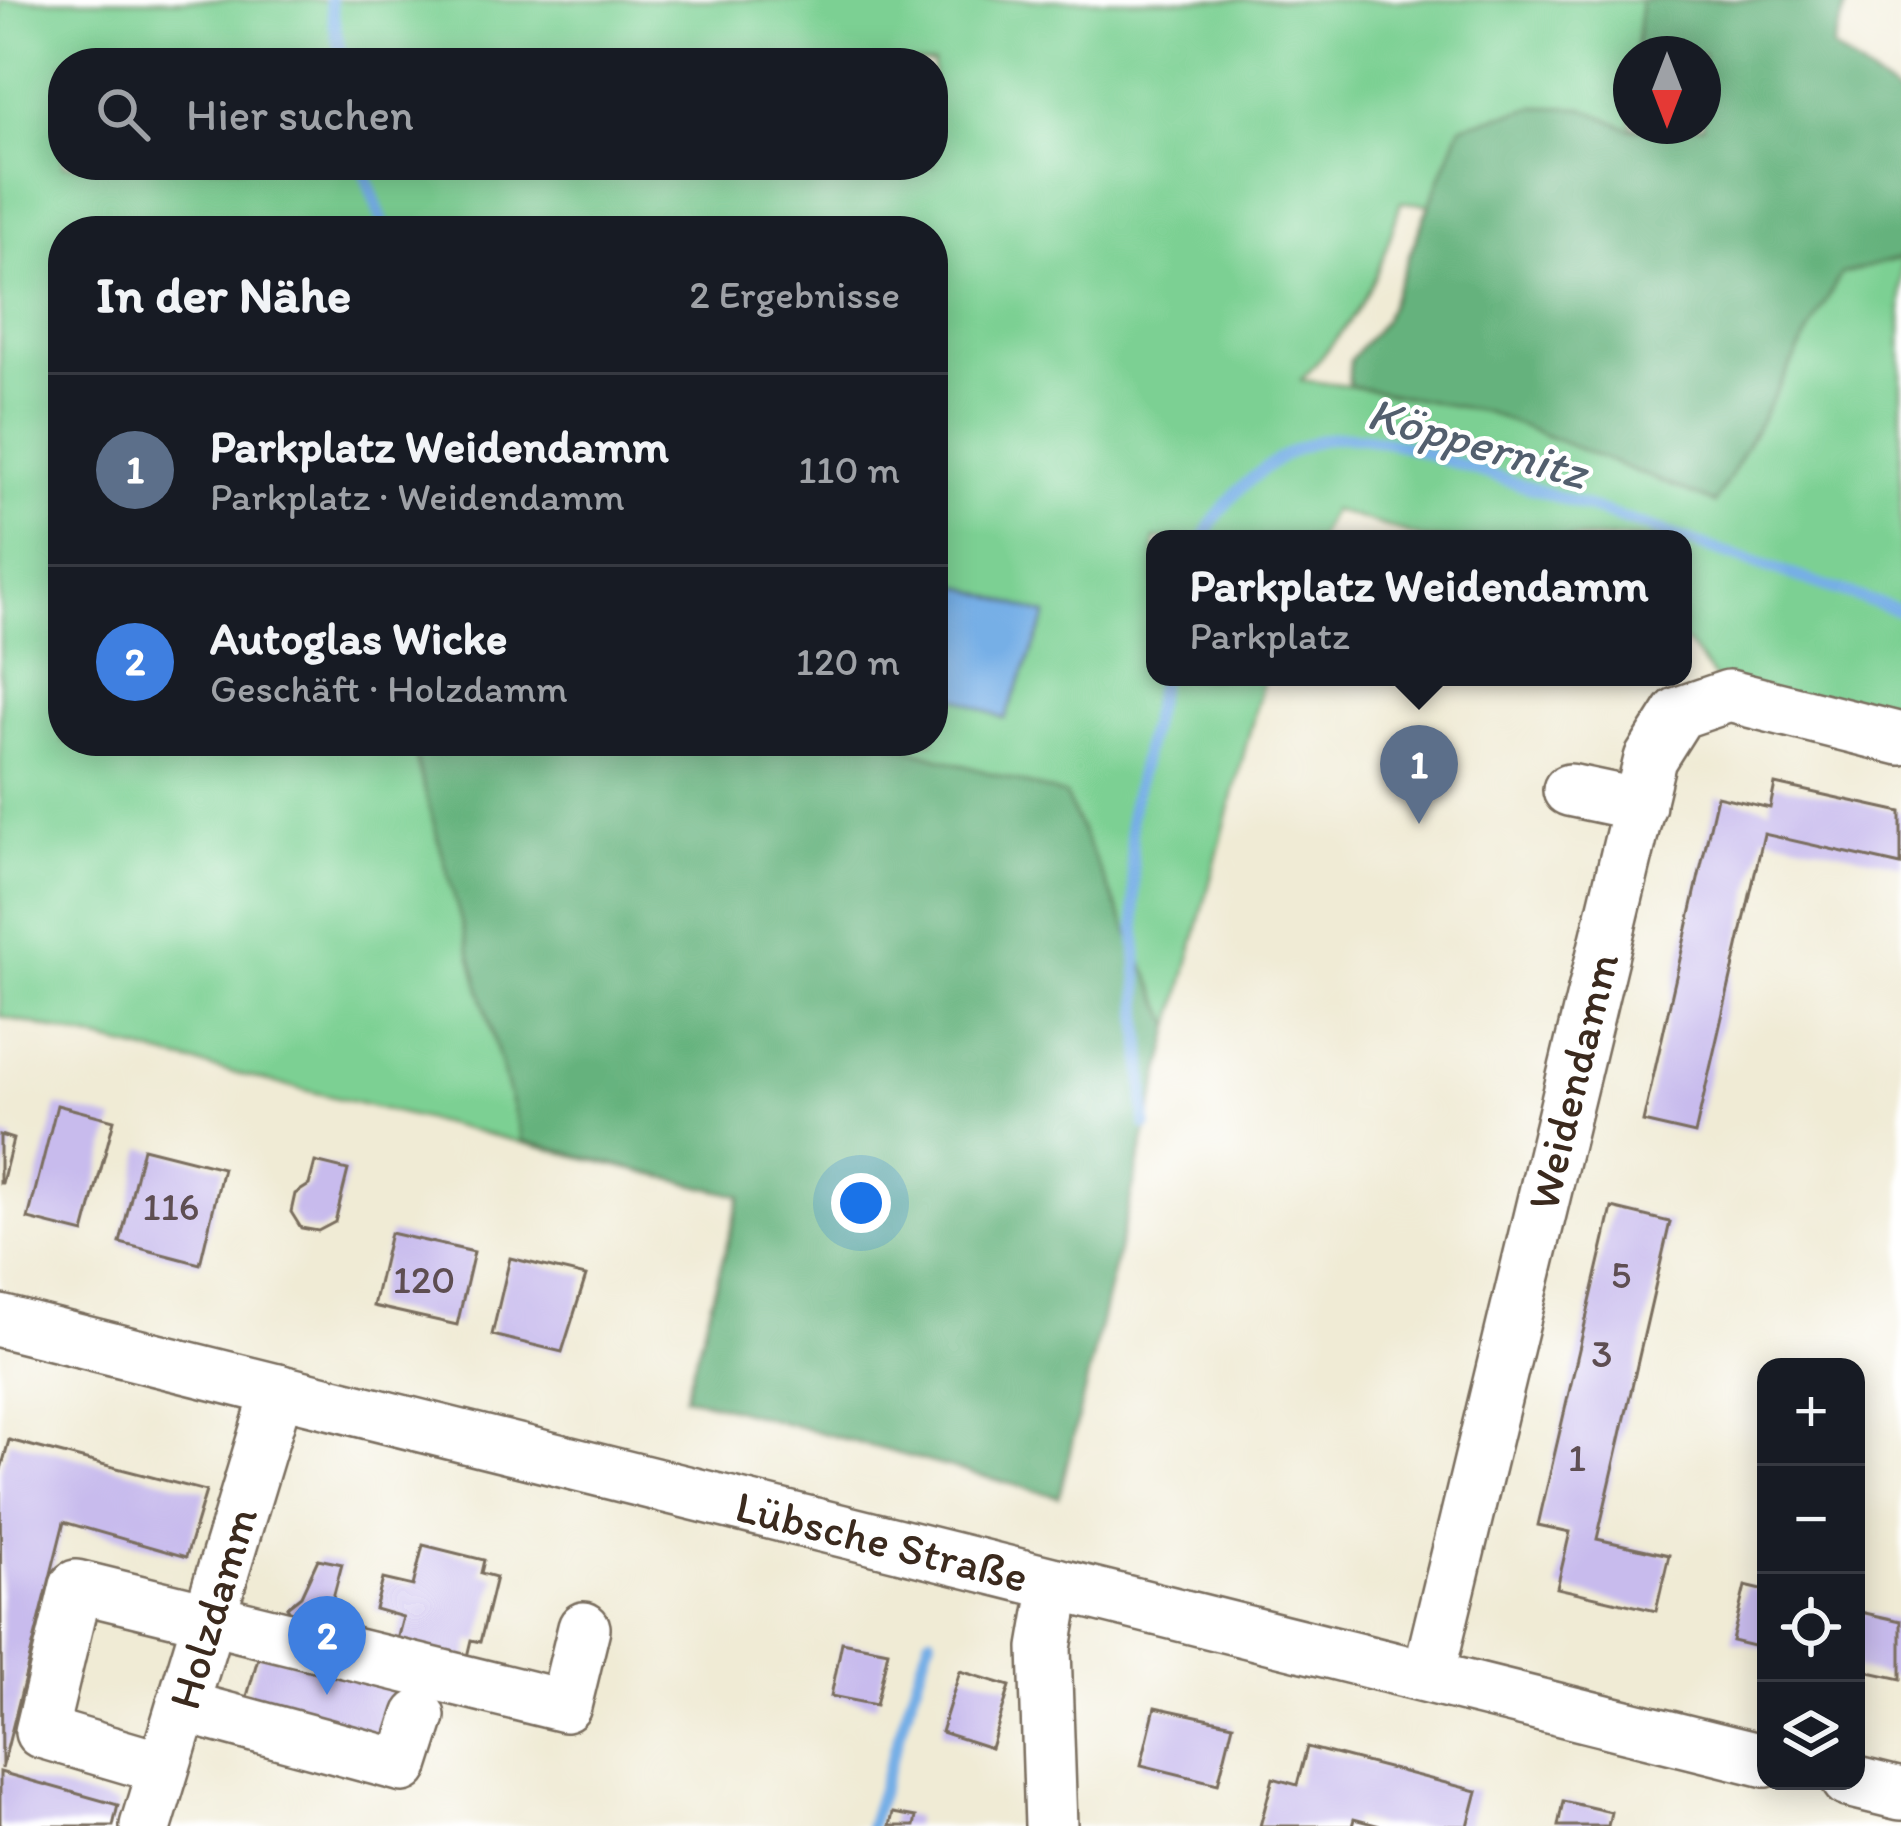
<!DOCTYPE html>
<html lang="de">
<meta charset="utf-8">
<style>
:root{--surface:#171b24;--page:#20242c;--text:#f1f3f6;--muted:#9ea1a6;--line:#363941;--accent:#d1495b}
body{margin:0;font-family:Itim,sans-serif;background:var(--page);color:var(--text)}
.controls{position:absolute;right:36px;bottom:36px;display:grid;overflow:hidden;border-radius:24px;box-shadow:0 6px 30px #0003}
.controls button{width:108px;height:108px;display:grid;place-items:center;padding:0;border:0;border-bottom:3px solid var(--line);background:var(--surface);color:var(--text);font:60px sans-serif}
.compass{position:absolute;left:1613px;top:36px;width:108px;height:108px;border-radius:50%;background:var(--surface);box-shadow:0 6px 30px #0003;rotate:180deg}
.you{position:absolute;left:861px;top:1203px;width:42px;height:42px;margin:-30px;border:9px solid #fff;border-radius:50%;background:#1a73e8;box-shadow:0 0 0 18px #1a73e833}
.badge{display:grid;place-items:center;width:78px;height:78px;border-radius:50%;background:var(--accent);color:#fff;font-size:39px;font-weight:700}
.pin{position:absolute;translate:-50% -99px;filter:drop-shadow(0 3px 6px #0008)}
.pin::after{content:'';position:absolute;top:63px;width:42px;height:36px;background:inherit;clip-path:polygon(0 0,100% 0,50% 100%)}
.popup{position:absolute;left:1146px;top:530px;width:546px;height:156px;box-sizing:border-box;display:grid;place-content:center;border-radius:24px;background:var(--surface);filter:drop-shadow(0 3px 9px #0005);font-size:39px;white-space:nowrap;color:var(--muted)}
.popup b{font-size:45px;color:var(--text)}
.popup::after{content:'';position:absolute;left:50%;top:100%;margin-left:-24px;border:24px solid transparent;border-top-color:var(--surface)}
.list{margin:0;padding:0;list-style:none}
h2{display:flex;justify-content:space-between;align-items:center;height:156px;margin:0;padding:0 48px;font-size:51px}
h2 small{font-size:39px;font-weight:400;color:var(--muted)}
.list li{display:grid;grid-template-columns:78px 1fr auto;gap:36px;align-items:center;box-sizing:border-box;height:192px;padding:0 48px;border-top:3px solid var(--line)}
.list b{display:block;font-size:45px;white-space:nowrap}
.list p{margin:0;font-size:39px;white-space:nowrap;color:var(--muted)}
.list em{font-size:39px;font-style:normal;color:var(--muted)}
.icon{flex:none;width:66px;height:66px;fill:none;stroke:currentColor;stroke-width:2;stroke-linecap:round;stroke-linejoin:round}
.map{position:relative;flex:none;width:1901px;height:1826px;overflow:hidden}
.search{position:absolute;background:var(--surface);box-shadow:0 6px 30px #0003;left:48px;top:48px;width:900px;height:132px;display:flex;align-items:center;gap:30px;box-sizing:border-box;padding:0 42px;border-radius:48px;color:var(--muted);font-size:45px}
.panel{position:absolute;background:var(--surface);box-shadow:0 6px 30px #0003;left:48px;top:216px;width:900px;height:540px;border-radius:48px}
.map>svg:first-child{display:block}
.green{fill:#7cd093;stroke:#5c7d58;stroke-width:3;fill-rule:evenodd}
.forest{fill:#65b27d;stroke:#506e4e;stroke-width:3}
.water{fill:#76afe6;stroke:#586c82;stroke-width:3}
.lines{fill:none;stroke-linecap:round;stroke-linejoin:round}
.stream{stroke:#76afe6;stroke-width:12}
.building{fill:#c8bbed}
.minor-casing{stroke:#7a6e5e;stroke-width:56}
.minor{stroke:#fff;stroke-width:51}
.labels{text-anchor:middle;stroke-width:9;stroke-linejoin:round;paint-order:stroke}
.number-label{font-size:39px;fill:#5e4e52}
.street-label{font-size:45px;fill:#3b2a1e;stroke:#fff}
.water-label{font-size:48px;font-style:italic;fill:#535f6e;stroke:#fff}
</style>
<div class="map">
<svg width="1901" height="1826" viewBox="0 0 1901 1826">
<rect width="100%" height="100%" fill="#fff"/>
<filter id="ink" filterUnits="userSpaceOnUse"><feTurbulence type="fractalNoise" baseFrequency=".00833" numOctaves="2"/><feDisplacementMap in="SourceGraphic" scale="24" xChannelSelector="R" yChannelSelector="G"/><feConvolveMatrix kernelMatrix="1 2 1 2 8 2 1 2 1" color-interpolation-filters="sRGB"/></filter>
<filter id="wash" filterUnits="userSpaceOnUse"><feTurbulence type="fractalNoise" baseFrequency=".004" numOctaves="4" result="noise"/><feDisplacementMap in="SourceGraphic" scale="48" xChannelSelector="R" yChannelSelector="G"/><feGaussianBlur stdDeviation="2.7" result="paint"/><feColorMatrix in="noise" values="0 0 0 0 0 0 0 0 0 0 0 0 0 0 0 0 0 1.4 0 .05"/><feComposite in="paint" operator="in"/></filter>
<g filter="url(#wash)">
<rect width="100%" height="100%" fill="#f0ebd5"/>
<path class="green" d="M0,0H1848L1832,48L1901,98V739L1729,696L1683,639V539H1426L1332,510L1318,539H1155V677H1264L1121,1220L685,1396L740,1196L0,1016ZM1631,54H1703V126H1631ZM63,63H933V165H63ZM1401,202L1429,204L1384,320L1350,360L1348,386L1301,380C1360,315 1376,287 1401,202ZM63,231H933V741H63Z"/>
<path class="forest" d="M1641,0H1848L1832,48L1901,98V258L1841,274L1715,503L1486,412L1349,386L1350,360L1384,320L1461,126L1535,107L1583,108L1630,129L1703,126V54H1636Z
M411,741H881L1065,795L1172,1026L1059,1497L685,1396L741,1196L522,1141Z"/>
<path class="water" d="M933,577L1047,615L1005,719L933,687Z"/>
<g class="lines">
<path class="stream" d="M330,0L342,63
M362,165L386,231
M1204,539C1223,496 1277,450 1325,439C1349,433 1378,441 1401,445L1901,611
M1146,1125L1130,817L1161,677
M870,1826L930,1638"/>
</g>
<g id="blocks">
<path class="building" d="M1775,784L1901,812V865L1764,834L1695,1134L1643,1122L1717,796L1770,808Z
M57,1105L114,1120L84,1233L28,1219Z
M0,1135L13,1139L2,1183H0Z
M143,1148L223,1168L200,1264L120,1243Z
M315,1162L348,1170L335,1222L318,1231L301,1228L291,1212L295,1194L309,1185Z
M1612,1208L1670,1222L1597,1539L1669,1555L1656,1611L1557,1588L1570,1532L1538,1525Z
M390,1233L474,1252L457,1325L373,1306Z
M510,1258L586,1276L562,1352L492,1335Z
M9,1440L206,1491L186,1557L64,1522L2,1769L0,1473Z
M423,1545L484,1560L481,1573L496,1577L480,1642L471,1640L466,1661L396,1644L403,1617L375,1609L383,1579L413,1586Z
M318,1559L342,1564L327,1621L305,1633L287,1607L301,1596Z
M1745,1586L1766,1591V1649L1732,1641Z
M1856,1611L1901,1621V1679L1856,1669Z
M842,1642L888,1651L876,1705L831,1696Z
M260,1651L407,1694L394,1740L243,1710Z
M960,1671L1010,1686L991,1748L941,1732Z
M1155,1707L1233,1724L1218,1784L1141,1765Z
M1307,1747L1477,1791L1468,1826H1380L1354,1819L1352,1826H1260L1273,1778L1297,1785Z
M0,1772L118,1805L113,1826H0Z
M1563,1801L1611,1812L1608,1826H1558Z
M893,1813L916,1817L914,1826H890Z"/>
</g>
</g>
<g filter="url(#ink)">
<use href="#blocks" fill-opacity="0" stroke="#7a6e5e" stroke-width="3"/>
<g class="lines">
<defs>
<g id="minor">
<path d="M1569,790L1640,805"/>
<path id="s1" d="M0,1321L1766,1761"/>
<path id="s2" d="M1428,1676L1650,759L1679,713L1729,696L1901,739"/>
<path d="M184,1707L403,1766L419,1716"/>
<path d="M163,1768L41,1732L76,1586L565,1706L584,1628"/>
<path d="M1848,1781L1901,1794"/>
<path id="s3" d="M146,1826L278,1390"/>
<path d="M1051,1826L1045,1648L1056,1584"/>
</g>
</defs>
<use href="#minor" class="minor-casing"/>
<use href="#minor" class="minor"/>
</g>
</g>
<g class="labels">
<g class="number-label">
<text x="171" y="1220">116</text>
<text x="1621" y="1288">5</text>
<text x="424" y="1293">120</text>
<text x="1602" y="1367">3</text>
<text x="1577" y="1471">1</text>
</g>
<g class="street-label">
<text dy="16" stroke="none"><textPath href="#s2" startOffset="612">Weidendamm</textPath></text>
<text dy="16" stroke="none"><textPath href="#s1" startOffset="909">Lübsche Straße</textPath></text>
<text dy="16" stroke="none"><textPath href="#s3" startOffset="228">Holzdamm</textPath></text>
</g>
<g class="water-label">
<text transform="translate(1478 442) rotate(16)" y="17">Köppernitz</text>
</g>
</g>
</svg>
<div class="controls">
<button>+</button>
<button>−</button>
<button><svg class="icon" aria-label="locate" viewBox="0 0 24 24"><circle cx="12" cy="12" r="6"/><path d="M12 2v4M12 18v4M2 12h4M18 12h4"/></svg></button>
<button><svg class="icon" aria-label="layers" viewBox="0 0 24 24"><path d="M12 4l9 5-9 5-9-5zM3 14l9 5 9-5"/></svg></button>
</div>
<svg class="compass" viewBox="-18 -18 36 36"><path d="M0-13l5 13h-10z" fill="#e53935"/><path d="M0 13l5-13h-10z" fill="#9ea1a6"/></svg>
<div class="you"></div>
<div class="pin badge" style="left:1419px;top:824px;background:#5c6f8a">1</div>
<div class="popup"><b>Parkplatz Weidendamm</b>Parkplatz</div>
<div class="pin badge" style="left:327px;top:1695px;background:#3f7fe0">2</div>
<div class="search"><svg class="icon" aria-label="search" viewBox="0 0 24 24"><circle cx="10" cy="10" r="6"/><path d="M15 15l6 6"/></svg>Hier suchen</div>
<section class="panel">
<h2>In der Nähe<small>2 Ergebnisse</small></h2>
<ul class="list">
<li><span class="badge" style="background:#5c6f8a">1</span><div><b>Parkplatz Weidendamm</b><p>Parkplatz · Weidendamm</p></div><em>110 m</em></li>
<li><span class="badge" style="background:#3f7fe0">2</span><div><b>Autoglas Wicke</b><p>Geschäft · Holzdamm</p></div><em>120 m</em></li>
</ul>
</section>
</div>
